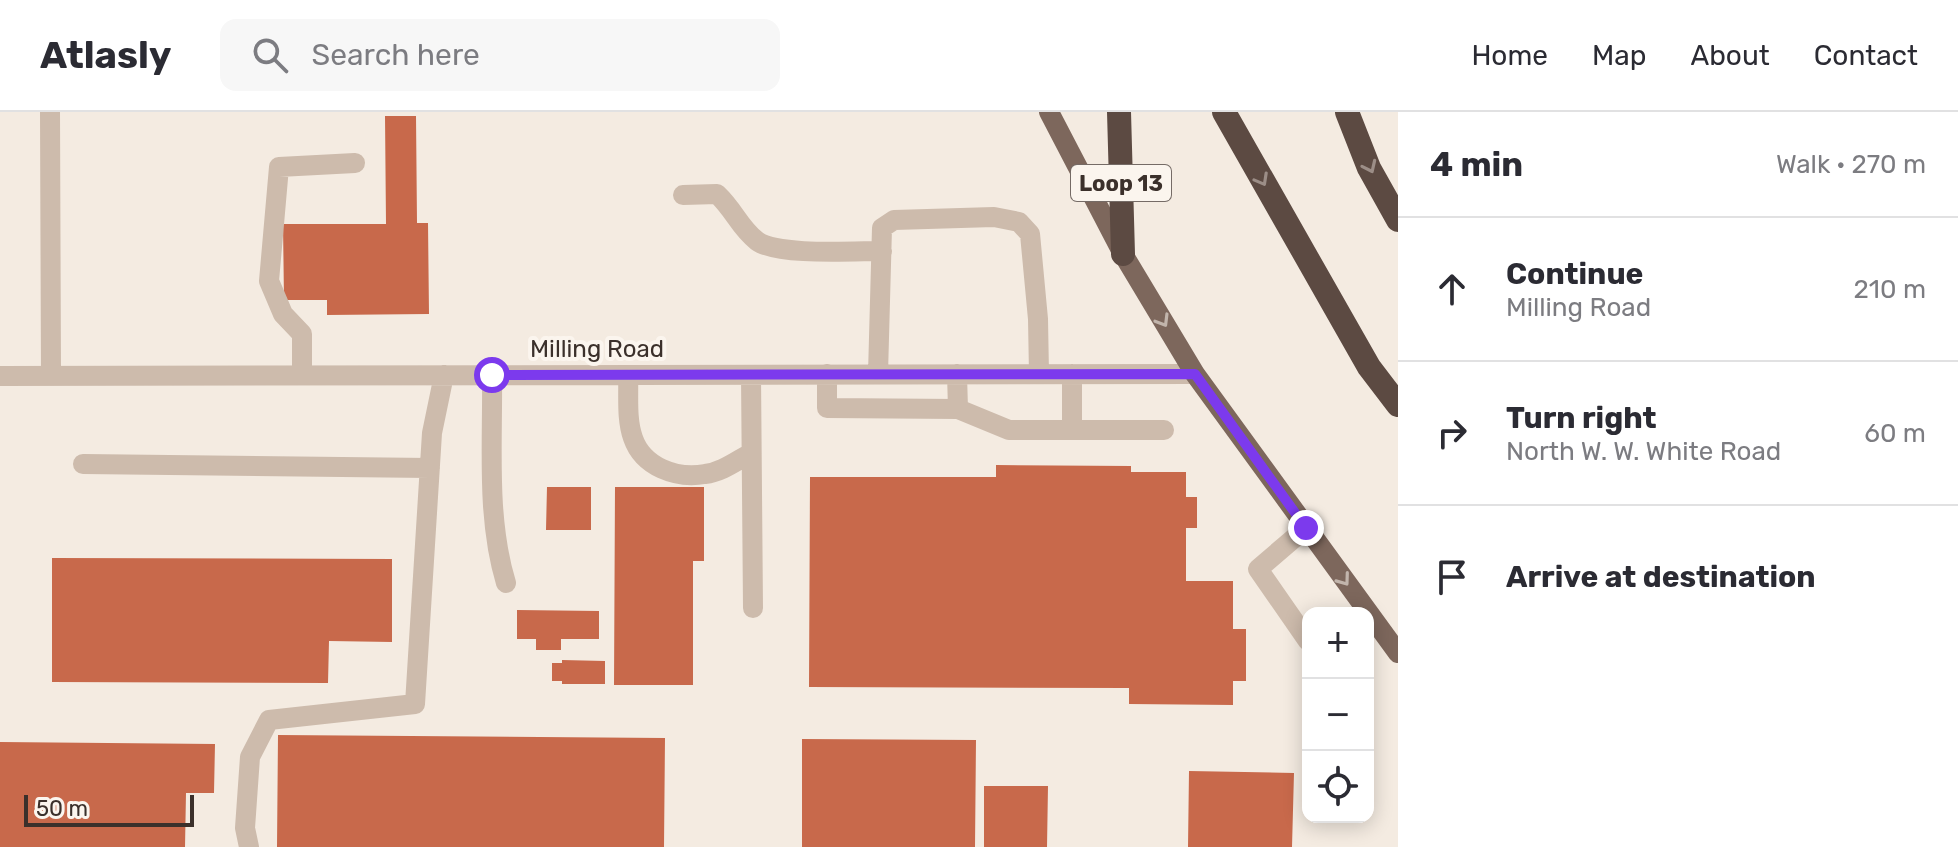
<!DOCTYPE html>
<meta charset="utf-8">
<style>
:root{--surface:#fff;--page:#f7f7f7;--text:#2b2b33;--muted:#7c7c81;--line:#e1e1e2}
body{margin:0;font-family:Rubik,sans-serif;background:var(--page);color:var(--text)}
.controls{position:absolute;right:24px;bottom:24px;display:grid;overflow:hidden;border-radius:16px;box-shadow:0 4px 20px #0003}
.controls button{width:72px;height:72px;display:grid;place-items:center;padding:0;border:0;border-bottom:2px solid var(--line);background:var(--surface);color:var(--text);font:40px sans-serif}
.scale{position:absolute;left:24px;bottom:20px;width:170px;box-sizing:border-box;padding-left:8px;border:4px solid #3b302b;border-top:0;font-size:22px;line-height:28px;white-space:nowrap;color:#3b302b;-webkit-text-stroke:6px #fbf5ee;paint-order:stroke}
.stop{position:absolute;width:24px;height:24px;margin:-18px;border:6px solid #7c3aed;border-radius:50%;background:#fff}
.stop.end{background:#7c3aed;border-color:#fff;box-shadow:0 2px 8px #0008}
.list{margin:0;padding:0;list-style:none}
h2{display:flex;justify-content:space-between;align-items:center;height:104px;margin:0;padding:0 32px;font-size:34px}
h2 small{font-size:26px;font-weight:400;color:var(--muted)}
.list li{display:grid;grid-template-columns:52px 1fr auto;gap:24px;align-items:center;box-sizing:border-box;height:144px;padding:0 32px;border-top:2px solid var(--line)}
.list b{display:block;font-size:30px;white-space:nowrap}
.list p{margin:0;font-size:26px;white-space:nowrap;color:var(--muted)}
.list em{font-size:26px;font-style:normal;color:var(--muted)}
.icon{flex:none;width:44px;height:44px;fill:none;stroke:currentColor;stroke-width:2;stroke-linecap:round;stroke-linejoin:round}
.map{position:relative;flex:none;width:1398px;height:735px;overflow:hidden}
header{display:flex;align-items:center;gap:48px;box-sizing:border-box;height:112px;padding:0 40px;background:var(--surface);border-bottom:2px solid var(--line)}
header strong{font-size:38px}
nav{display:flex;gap:44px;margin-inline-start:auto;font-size:28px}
.search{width:560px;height:72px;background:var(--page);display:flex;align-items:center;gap:20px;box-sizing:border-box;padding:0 28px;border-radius:16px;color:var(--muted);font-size:30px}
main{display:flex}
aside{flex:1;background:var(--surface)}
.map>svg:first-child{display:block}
.building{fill:#c8694b}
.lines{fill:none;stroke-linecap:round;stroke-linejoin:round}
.minor{stroke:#cdbbac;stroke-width:20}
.major{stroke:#7d675c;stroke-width:20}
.highway{stroke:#5c4a42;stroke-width:24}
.oneway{stroke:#9c8e87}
.oneway2{stroke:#c2b5ac}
.route{stroke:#7c3aed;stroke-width:10}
.labels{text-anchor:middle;stroke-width:8;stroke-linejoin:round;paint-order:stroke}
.shield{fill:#fbf5ee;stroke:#756b66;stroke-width:2}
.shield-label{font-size:22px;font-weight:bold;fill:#3b302b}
.street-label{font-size:24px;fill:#3b302b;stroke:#fbf5ee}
</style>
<header>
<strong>Atlasly</strong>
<div class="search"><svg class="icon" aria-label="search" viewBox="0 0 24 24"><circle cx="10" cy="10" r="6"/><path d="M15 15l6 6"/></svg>Search here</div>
<nav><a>Home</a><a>Map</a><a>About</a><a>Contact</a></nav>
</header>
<main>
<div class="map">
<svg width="1398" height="735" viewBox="0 0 1398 735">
<rect width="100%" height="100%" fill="#f4ebe1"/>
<path class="building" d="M385,4H416L417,111H428L429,202L327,203V188H284L283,112H386Z
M996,353L1131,354V360H1186V385H1197V416H1186V469H1233V517H1246V569H1233V593L1129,592V576L809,575L810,365H996Z
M547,375H591V418H546Z
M615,375H704V449H693V573H614Z
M52,446L392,447V530L329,529L328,571L52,570Z
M517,498L599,499V527H561V538H536V527H517Z
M562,548L605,549V572H562V569H552V551H562Z
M278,623L665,626L664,735H277Z
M802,627L976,628L975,735H802Z
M0,630L215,632L214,681H186L185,735H0Z
M1189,659L1294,661L1292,735H1188Z
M984,674H1048L1047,735H984Z"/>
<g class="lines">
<path class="minor" d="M50,0L51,264
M683,83L717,82C735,99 739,115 757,129C777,144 854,139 882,139
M827,262V296L958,297L957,262
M878,262L882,116L894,108L994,105L1019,110L1030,122L1038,207L1039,262
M1072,262V318
M302,263V222L283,202L269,169L279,55L355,51
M492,263C493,332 486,405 506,471
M628,263C629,283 626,306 633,326C643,355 676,367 705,362C722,360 736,349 751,341
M751,263L753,496
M0,264L1195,262
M958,297L1009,318H1164
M83,352L430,356
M1306,416L1258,457L1308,529
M249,735L245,716L250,645L269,608L415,592L432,321L444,263"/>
<path class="major" d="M1049,0L1123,142L1195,262L1398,541"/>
<path class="highway" d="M1119,0L1123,142
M1224,0L1369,255L1398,293
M1347,0L1369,56L1398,108"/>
</g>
<defs><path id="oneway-chevron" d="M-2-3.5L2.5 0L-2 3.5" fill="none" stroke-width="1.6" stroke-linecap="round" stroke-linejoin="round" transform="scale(2)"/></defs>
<g class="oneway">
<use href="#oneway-chevron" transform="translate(1370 55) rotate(65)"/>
<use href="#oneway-chevron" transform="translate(1262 68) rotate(61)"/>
</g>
<g class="oneway2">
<use href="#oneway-chevron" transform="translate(1163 209) rotate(59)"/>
<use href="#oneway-chevron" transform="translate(1344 468) rotate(54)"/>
</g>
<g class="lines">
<path class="route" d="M492,263L1195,262L1306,416"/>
</g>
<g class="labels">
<rect class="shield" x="1071" y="53" width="100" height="36" rx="6"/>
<g class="shield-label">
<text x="1121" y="79">Loop 13</text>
</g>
<g class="street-label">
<text x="597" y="245">Milling Road</text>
</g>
</g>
</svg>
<div class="controls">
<button>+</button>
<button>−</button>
<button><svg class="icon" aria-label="locate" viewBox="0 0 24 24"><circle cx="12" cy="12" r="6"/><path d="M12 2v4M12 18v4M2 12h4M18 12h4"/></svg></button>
</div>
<div class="scale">50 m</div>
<div class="stop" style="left:492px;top:263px"></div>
<div class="stop end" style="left:1306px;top:416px"></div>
</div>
<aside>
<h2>4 min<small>Walk · 270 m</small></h2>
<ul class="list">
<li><svg class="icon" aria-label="ahead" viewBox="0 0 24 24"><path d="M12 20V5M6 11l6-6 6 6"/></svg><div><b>Continue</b><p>Milling Road</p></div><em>210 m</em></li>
<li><svg class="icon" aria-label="right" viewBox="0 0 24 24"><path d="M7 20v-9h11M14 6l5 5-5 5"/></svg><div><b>Turn right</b><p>North W. W. White Road</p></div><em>60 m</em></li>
<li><svg class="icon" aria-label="arrive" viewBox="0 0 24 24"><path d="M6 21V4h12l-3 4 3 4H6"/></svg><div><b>Arrive at destination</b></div></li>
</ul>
</aside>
</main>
